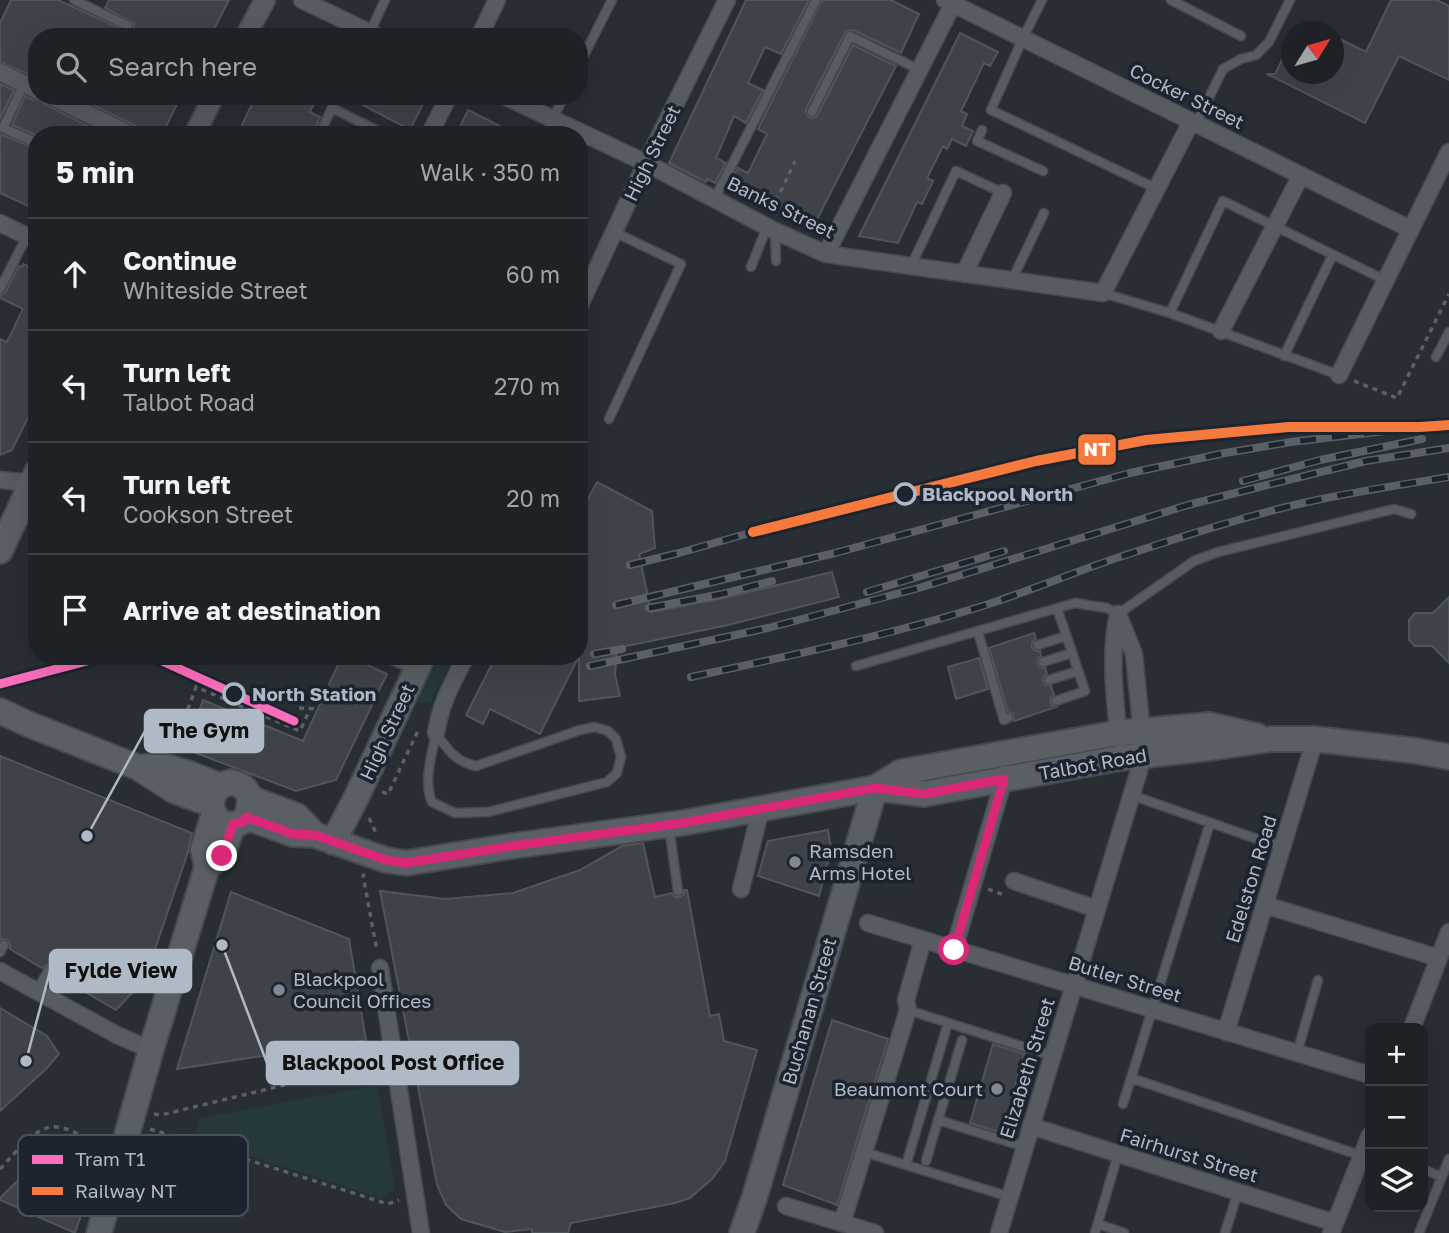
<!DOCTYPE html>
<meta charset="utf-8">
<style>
:root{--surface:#1e2227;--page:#2b2f33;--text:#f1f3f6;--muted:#a1a4a7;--line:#3c3f44}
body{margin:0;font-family:"Golos Text",sans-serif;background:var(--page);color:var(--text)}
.controls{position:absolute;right:21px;bottom:21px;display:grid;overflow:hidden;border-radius:14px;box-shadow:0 7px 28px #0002}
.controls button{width:63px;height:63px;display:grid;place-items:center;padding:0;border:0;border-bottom:2px solid var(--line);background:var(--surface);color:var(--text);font:35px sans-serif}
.compass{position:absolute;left:1281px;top:21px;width:63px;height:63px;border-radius:50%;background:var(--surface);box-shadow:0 7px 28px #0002;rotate:53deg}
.stop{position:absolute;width:21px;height:21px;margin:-16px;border:5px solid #db2777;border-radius:50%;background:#fff}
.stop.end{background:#db2777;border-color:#fff;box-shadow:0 2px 7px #0008}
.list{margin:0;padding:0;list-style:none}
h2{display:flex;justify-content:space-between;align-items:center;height:91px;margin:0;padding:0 28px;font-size:30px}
h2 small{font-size:23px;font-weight:400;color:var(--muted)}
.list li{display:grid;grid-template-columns:46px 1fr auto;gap:21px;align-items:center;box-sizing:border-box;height:112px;padding:0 28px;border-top:2px solid var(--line)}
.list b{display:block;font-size:26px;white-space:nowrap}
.list p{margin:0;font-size:23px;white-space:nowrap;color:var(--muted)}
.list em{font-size:23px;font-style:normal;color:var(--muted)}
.icon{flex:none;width:38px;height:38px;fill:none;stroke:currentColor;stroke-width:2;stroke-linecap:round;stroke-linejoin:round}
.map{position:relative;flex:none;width:1449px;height:1233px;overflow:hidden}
.search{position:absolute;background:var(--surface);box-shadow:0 7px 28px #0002;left:28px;top:28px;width:560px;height:77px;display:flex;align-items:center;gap:18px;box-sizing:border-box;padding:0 24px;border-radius:28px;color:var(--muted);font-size:26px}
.panel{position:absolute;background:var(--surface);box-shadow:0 7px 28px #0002;left:28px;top:126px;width:560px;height:539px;border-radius:28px}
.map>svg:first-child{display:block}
.green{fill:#25383a}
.building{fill:#3f4349;stroke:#4f555c;stroke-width:2}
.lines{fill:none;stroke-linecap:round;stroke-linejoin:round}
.service-casing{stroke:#464a4f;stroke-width:11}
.minor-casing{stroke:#464a4f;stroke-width:19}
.tertiary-casing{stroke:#464a4f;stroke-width:23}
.primary-casing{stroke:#454a51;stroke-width:28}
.path{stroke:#5a6066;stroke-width:3.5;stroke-dasharray:5 5;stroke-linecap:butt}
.service{stroke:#575c62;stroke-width:8}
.minor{stroke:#575c62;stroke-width:16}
.tertiary{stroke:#575c62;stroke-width:19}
.primary{stroke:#595f64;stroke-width:24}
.rail-casing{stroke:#5a6066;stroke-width:8}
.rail{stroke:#1b242f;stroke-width:5;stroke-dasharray:16;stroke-linecap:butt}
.rail-1-casing{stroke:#1b242f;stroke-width:16}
.rail-1{stroke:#f6793e;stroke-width:10}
.tram-1-casing{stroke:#1b242f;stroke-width:14}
.tram-1{stroke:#fb6dba;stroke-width:9}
.route{stroke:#db2777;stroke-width:9}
.stop-dot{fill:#1b242f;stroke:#b0bac6;stroke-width:3.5}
.poi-dot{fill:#808993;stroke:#1b242f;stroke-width:2.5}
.labels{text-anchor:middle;stroke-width:7;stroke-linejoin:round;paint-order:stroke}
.street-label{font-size:19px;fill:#b0bac6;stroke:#1b242f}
.stop-label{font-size:19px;font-weight:bold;fill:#b0bac6;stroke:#1b242f;text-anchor:start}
.poi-label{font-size:19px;fill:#b0bac6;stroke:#1b242f;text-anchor:start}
.key{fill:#1b242f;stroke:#48515c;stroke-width:2}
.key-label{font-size:19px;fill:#b0bac6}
.leader{fill:none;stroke:#b0bac6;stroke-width:2.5}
.callout-dot{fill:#b0bac6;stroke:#1b242f;stroke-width:2.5}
.callout{fill:#b0bac6;stroke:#b0bac6;stroke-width:2.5}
.callout-label{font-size:21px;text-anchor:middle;font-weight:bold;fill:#111}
.line-badge{stroke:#1b242f;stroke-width:2.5}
.badge-label{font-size:19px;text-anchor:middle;font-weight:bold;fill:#fff}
</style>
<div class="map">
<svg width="1449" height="1233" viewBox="0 0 1449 1233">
<rect width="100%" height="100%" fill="#282e34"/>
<path class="green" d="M440,656H455L430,702L421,703L416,701Z
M377,1085L395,1189L380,1198L193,1138L200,1118Z"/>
<path class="building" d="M11,0H58L128,32L134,29V23L105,8L109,0H229L210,37H37V78L0,62V23Z
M746,0H809L781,54L765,47L748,83L763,90L746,123L734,116L716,158L726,163L715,183L707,179L706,182L669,163Z
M822,0H891L919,14L901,53L853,30L846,31L806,109V113L808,117L813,118L817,116L853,45L896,66L813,227L757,200L756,203L727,189L738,168L748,173L767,134L758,129Z
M1391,0H1437L1449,6V80L1399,56L1365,123L1267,74H1275L1292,40V74H1334V36L1366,52Z
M960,33L998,52L990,66L984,63L961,111L967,114L962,126L973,131L966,146L952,139L947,149L943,146L927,178L933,181L922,204L917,202L898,243L859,236Z
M0,84L14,90L0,119Z
M25,96L33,100L41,99L46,105L94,129L92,135L37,136L12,125Z
M75,96H181L162,135H144L141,133L136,126Z
M256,96H317L310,112L320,117L312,135H237Z
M346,96H427L410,130Z
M468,110L518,135H456Z
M0,134L37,149V210L0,193Z
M23,264L37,270V399L12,450L0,455V339L7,342L23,309L0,298V295L5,293L19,266L22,267Z
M597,482L652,511L655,548L639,554L651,612L724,598L832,572L839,597L728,625L617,648L615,675L620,696L579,701V516Z
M1449,597V663L1432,646H1415L1409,640V620L1415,613H1433Z
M1034,633L1036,639L1032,643V648L1036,651H1040L1041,656L1038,658L1037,663L1039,667L1045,668L1047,674L1044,676L1043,681L1045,685L1051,686L1054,695L1051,697L1050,702L1052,706L1056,707L1014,721L1013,714L1008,712L989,648Z
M342,656H348L387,674L336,780L296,791L185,749L203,700L303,741Z
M496,656H579L540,734L490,709L483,724L466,715Z
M979,658L988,689L956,699L948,667Z
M0,756L192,833L188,852L145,979L116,1010L54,974V970L52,966L47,965L42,968L10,949V944L8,940L3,939L0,940Z
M828,830L831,849L819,896L758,876L768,841Z
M643,843L655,897L672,893L675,897H680L684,894V890H687L710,1016L719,1014L724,1041L757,1050L725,1161L712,1179L690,1198L675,1203L571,1223L568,1233H532V1229L505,1232L461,1219L446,1205L437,1185L380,891L445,899L513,893L580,870L622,846Z
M231,892L349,939L366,1040L177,1069Z
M0,1008L47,1036L59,1054L46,1069L0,1111Z
M832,1020L888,1039L837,1205L783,1185Z
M993,1044L1024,1054L1002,1133L970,1123Z
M45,1154L92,1182L75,1233L0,1200V1198Z"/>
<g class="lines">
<defs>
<path id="service" d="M74,0L128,26
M1042,0L1023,38L991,110L1157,189
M1171,0L1241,36
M370,32L385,0
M579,65L612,0
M24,84L3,128L37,143
M812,112L850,36L920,70
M1196,124L1223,69L1241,59L1256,55L1269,42L1290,0
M982,130L977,141L1043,171
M319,135L332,108L386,135
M545,135L564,96
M715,198L816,0
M775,231L776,261
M911,266L956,171L1003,193
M751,267L767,227
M1012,280L1044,213
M0,289L27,236
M1103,293L1170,313L1339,375
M1170,313L1223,201L1385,280
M1284,356L1332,256
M1436,357L1449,332
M609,419L681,264L614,232
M978,632L1004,720L1008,718
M1038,645L1066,636
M1043,662L1072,653
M856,666L1075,603L1107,608L1118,614L1194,561L1218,552L1394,509L1411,514
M1049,680L1078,671
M1056,701L1085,691L1057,608
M595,727L608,731L616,739L621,757L617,773L607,782L488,812L455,813L432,802C423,782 432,754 436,733C447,749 456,762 476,766L580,730Z
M1131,795L1260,840L1283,846
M669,827L678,891
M0,952L4,945
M36,992L48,971
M908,1010L1052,1056
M1297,1053L1318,980
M1131,1078L1362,1156
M1123,1104L1210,823
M938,1120L1025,1147
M864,1152L1010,1197
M926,1161L962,1040
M906,1165L948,1023
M1423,1169L1442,1177
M1098,1224L1124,1233
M1095,1233L1118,1154
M1225,1233L1238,1192
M1419,1233L1449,1159"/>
<path id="minor" d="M302,0L379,37
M945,0L1410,229
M479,37L497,0
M0,72L37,90
M51,96L131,135
M504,96L646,163L775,231L826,254L1103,293L1191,122
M429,135L449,96
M0,223L37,241
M826,254L955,0
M964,274L1003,193
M579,307L646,163L727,0
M1221,331L1301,175
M1339,375L1449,152
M0,480L21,482L34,478
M1118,614C1109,654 1115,699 1119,740
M392,656L418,667
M436,733C441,702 452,684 466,656
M1014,881L1097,909
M741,889L761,808
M1265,905L1439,958
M868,923L1370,1075
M954,949L1004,779V774
M380,968L421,1233
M0,971L117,1035L151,1050
M1412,1028L1449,932
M1226,1032L1315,739
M1031,1126L1335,1223
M786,1206L875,1233
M842,1223L908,1010L906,1000L923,940
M999,1233L1144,754L1134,654L1118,614
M1331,1233L1370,1135"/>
<path id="tertiary" d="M245,37L265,0
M194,135L214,96"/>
<path id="primary" d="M0,551L37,472
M0,711L28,724L137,767L175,791L211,804
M138,767H167L190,774L220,786
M231,782C253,787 252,802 245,820C214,840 196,790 231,782Z
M875,788L901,772L1118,733L1209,725L1257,736
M250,798L297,816L315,835
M246,817L293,834L315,835L386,860L406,863L512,846L682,823L875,788L924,794L1120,758L1210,748L1271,739H1315L1417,751L1449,757
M333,842L357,796L423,656
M207,867L222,856L233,824
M99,1233L151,1050L207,867L203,849L214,814
M742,1233L755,1196L875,788"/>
</defs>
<use href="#service" class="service-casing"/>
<use href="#minor" class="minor-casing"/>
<use href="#tertiary" class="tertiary-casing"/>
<use href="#primary" class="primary-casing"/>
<path class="path" d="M772,210L795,161
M1354,381L1397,398L1449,294
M299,708L318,709
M174,747L196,687L300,731L310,709
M382,792L388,794L418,731
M369,818L376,833
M365,876L363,875L377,951
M988,889L1004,895
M154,1114L161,1115L379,1062
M150,1129L388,1204L399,1200
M0,1169C14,1155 36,1124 57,1127C71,1128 91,1141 104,1147"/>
<use href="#service" class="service"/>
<use href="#minor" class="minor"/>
<use href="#tertiary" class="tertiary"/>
<use href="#primary" class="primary"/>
<defs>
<path id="rail" d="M1243,481L1320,460L1422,439
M630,565L679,553L753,532
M867,592L1004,551
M616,605L835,553L1130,473L1225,453L1291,442L1420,427
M649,608L722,594L772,581
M594,654L622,649
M590,666L768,628L919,588L1188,505L1263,486L1366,461L1449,448
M691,677C793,655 896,634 995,602C1042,586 1087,567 1135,552C1190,534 1246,516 1303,503C1351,492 1400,485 1449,477"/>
</defs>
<use href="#rail" class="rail-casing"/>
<use href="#rail" class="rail"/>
<defs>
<path id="rail-1" d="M753,532L1036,461L1146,440L1288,427H1420L1449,425"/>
</defs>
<use href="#rail-1" class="rail-1-casing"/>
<use href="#rail-1" class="rail-1"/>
<defs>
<path id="tram-1" d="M151,656L294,721
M0,684L106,656"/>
</defs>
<use href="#tram-1" class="tram-1-casing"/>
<use href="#tram-1" class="tram-1"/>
</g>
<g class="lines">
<path class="route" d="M222,856L233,824L243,822L246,817L293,834L315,835L386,860L406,863L512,846L682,823L875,788L924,794L1004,779L954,950"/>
</g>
<g class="stop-dot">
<circle cx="905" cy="494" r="10"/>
<circle cx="234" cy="694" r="10"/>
</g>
<g class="poi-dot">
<circle cx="795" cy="862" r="7"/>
<circle cx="279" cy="990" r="7"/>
<circle cx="997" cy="1089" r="7"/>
</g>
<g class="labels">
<g class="street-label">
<text transform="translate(1187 96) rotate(26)" y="7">Cocker Street</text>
<text transform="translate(652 153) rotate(-64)" y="7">High Street</text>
<text transform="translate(781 207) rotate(26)" y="7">Banks Street</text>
<text transform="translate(387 732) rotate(-65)" y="7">High Street</text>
<text transform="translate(1093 764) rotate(-10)" y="7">Talbot Road</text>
<text transform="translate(1251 879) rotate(-73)" y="7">Edelston Road</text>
<text transform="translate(1125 979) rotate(17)" y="7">Butler Street</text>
<text transform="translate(809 1011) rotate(-74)" y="7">Buchanan Street</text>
<text transform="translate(1027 1068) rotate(-73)" y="7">Elizabeth Street</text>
<text transform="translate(1189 1155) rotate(17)" y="7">Fairhurst Street</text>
</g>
<g class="stop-label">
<text x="922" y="501">Blackpool North</text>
<text x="252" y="701">North Station</text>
</g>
<g class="poi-label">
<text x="809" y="858">Ramsden<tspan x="809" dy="22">Arms Hotel</tspan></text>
<text x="293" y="986">Blackpool<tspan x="293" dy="22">Council Offices</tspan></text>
<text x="983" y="1096" text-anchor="end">Beaumont Court</text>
</g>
</g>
<rect x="18" y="1135" width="230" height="81" rx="10" class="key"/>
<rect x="32" y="1155" width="31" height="9" fill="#fb6dba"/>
<rect x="32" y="1187" width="31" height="8" fill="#f6793e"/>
<g class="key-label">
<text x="75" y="1166">Tram T1</text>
<text x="75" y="1198">Railway NT</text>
</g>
<path class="leader" d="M87 836L145 731M26 1061L50 971M222 945L267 1063"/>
<g class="callout-dot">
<circle cx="87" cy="836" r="7"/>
<circle cx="26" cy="1061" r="7"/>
<circle cx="222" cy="945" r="7"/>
</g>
<g class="callout">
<rect x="145" y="710" width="118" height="42" rx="7"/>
<rect x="50" y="950" width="141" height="42" rx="7"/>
<rect x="267" y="1042" width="251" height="42" rx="7"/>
</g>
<g class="callout-label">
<text x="204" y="738">The Gym</text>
<text x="121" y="978">Fylde View</text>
<text x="393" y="1070">Blackpool Post Office</text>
</g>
<rect class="line-badge" x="1077" y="433" width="40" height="33" rx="7" fill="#f6793e"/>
<g class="badge-label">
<text x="1097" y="456">NT</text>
</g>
</svg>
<div class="controls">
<button>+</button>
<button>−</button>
<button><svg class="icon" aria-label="layers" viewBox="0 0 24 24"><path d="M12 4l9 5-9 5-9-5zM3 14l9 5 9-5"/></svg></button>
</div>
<svg class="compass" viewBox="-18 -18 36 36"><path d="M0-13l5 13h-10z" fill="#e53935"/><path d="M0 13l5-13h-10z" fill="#a1a4a7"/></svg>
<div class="stop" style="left:954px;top:950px"></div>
<div class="stop end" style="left:222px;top:856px"></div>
<div class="search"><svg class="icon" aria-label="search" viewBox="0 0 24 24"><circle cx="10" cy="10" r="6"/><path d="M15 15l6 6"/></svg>Search here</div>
<section class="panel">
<h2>5 min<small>Walk · 350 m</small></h2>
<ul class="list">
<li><svg class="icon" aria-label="ahead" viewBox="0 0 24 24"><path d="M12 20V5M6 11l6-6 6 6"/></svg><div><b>Continue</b><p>Whiteside Street</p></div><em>60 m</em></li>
<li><svg class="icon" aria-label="left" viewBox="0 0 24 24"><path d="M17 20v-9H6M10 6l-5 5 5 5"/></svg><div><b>Turn left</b><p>Talbot Road</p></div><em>270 m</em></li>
<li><svg class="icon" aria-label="left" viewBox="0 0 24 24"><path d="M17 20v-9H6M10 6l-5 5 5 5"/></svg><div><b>Turn left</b><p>Cookson Street</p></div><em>20 m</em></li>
<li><svg class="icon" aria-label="arrive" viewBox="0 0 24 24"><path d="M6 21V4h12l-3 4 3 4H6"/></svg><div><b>Arrive at destination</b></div></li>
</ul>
</section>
</div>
